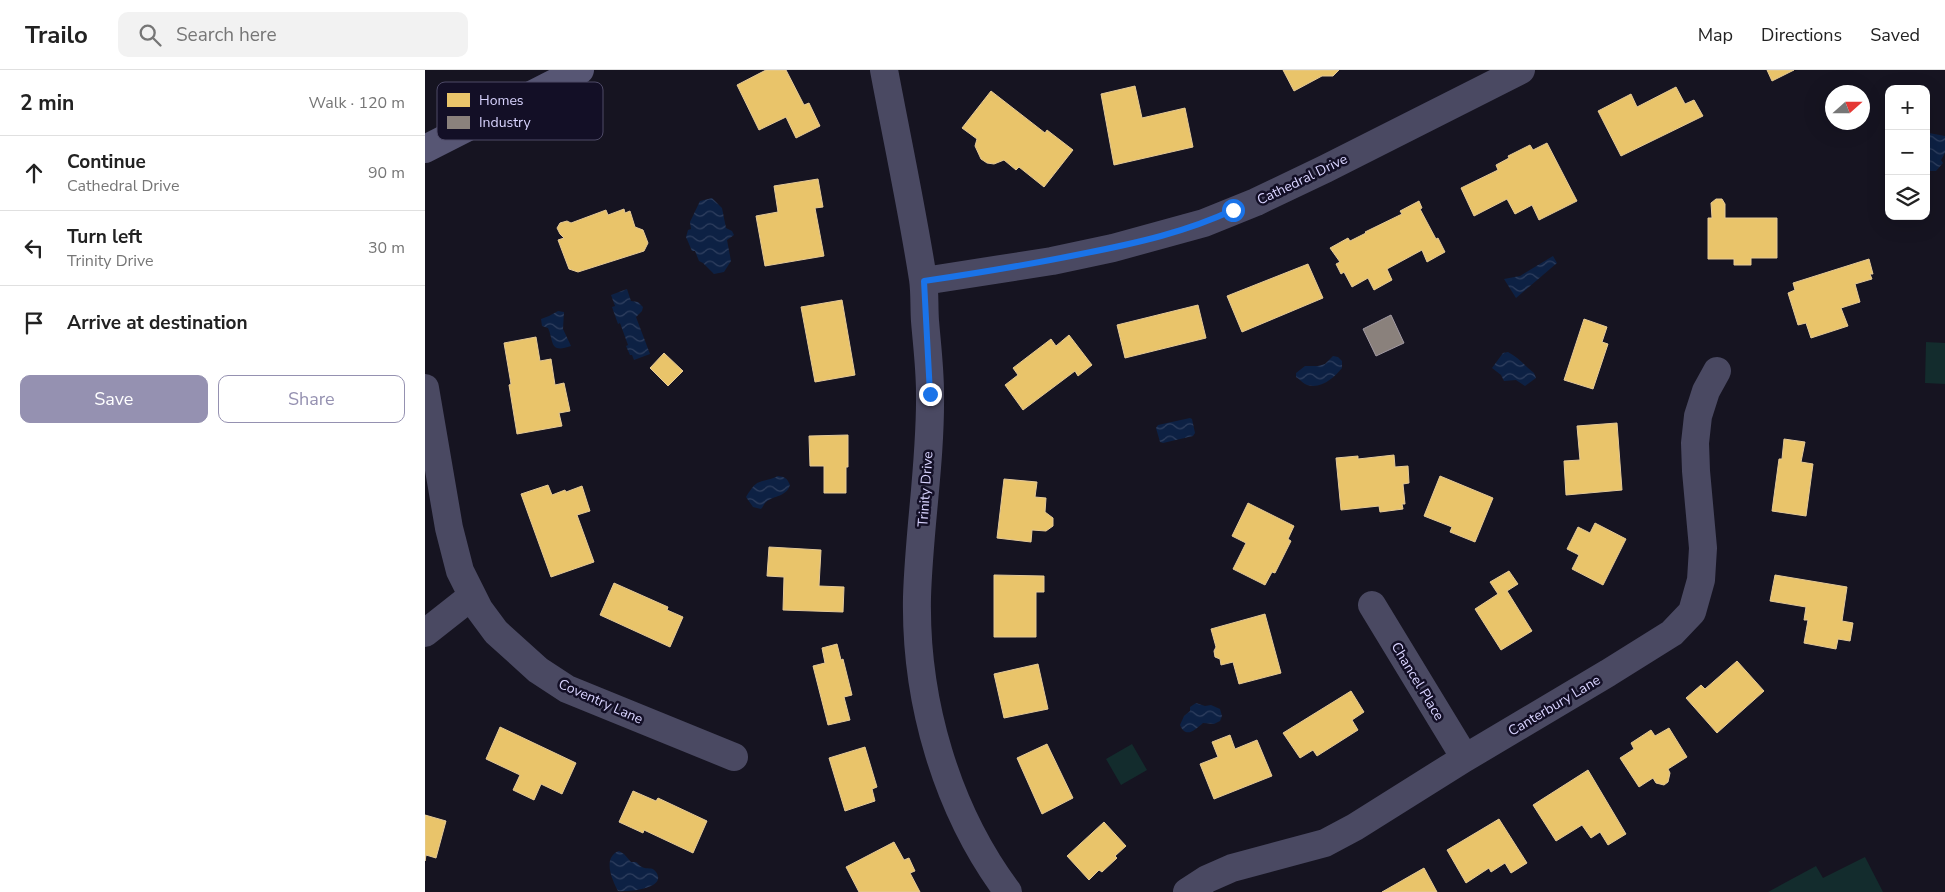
<!DOCTYPE html>
<meta charset="utf-8">
<style>
:root{--surface:#fff;--page:#f2f2f2;--text:#222;--muted:#767676;--line:#e0e0e0;--accent:#9591b1}
body{margin:0;font-family:"Nunito Sans",sans-serif;background:var(--page);color:var(--text)}
.controls{position:absolute;right:15px;top:15px;display:grid;overflow:hidden;border-radius:10px;box-shadow:0 5px 20px #0002}
.controls button{width:45px;height:45px;display:grid;place-items:center;padding:0;border:0;border-bottom:1px solid var(--line);background:var(--surface);color:var(--text);font:25px sans-serif}
.compass{position:absolute;left:1400px;top:15px;width:45px;height:45px;border-radius:50%;background:var(--surface);box-shadow:0 5px 20px #0002;rotate:69deg}
.stop{position:absolute;width:15px;height:15px;margin:-11px;border:4px solid #1a73e8;border-radius:50%;background:#fff}
.stop.end{background:#1a73e8;border-color:#fff;box-shadow:0 1px 5px #0008}
.list{margin:0;padding:0;list-style:none}
h2{display:flex;justify-content:space-between;align-items:center;height:65px;margin:0;padding:0 20px;font-size:21px}
h2 small{font-size:16px;font-weight:400;color:var(--muted)}
.list li{display:grid;grid-template-columns:32px 1fr auto;gap:15px;align-items:center;box-sizing:border-box;height:75px;padding:0 20px;border-top:1px solid var(--line)}
.list b{display:block;font-size:19px;white-space:nowrap}
.list p{margin:0;font-size:16px;white-space:nowrap;color:var(--muted)}
.list em{font-size:16px;font-style:normal;color:var(--muted)}
.actions{display:flex;gap:10px;padding:15px 20px}
.actions a{flex:1;padding:11px 0;border:1px solid var(--accent);border-radius:10px;text-align:center;font-size:18px;color:var(--accent)}
.actions .main{background:var(--accent);color:#fff}
.icon{flex:none;width:28px;height:28px;fill:none;stroke:currentColor;stroke-width:2;stroke-linecap:round;stroke-linejoin:round}
.map{position:relative;flex:none;width:1520px;height:822px;overflow:hidden}
header{display:flex;align-items:center;gap:30px;box-sizing:border-box;height:70px;padding:0 25px;background:var(--surface);border-bottom:1px solid var(--line)}
header strong{font-size:24px}
nav{display:flex;gap:28px;margin-inline-start:auto;font-size:18px}
.search{width:350px;height:45px;background:var(--page);display:flex;align-items:center;gap:12px;box-sizing:border-box;padding:0 18px;border-radius:10px;color:var(--muted);font-size:19px}
main{display:flex}
aside{flex:1;background:var(--surface)}
.map>svg:first-child{display:block}
.grass{fill:#132c2d}
.water{fill:url(#water-waves)}
.homes{fill:#e9c46a;stroke:#e4c997}
.industry{fill:#8a817c;stroke:#a29aa3}
.lines{fill:none;stroke-linecap:round;stroke-linejoin:round}
.minor{stroke:#4a4962;stroke-width:28}
.secondary{stroke:#575674;stroke-width:28}
.route{stroke:#1a73e8;stroke-width:6}
.labels{text-anchor:middle;stroke-width:5;stroke-linejoin:round;paint-order:stroke}
.street-label{font-size:14px;fill:#d9d4ff;stroke:#130f26}
.key{fill:#130f26;stroke:#4e4a67;stroke-width:1}
.key-label{font-size:14px;fill:#d9d4ff}
</style>
<header>
<strong>Trailo</strong>
<div class="search"><svg class="icon" aria-label="search" viewBox="0 0 24 24"><circle cx="10" cy="10" r="6"/><path d="M15 15l6 6"/></svg>Search here</div>
<nav><a>Map</a><a>Directions</a><a>Saved</a></nav>
</header>
<main>
<aside>
<h2>2 min<small>Walk · 120 m</small></h2>
<ul class="list">
<li><svg class="icon" aria-label="ahead" viewBox="0 0 24 24"><path d="M12 20V5M6 11l6-6 6 6"/></svg><div><b>Continue</b><p>Cathedral Drive</p></div><em>90 m</em></li>
<li><svg class="icon" aria-label="left" viewBox="0 0 24 24"><path d="M17 20v-9H6M10 6l-5 5 5 5"/></svg><div><b>Turn left</b><p>Trinity Drive</p></div><em>30 m</em></li>
<li><svg class="icon" aria-label="arrive" viewBox="0 0 24 24"><path d="M6 21V4h12l-3 4 3 4H6"/></svg><div><b>Arrive at destination</b></div></li>
</ul>
<div class="actions"><a class="main">Save</a><a>Share</a></div>
</aside>
<div class="map">
<svg width="1520" height="822" viewBox="0 0 1520 822">
<defs>
<pattern id="water-waves" width="16" height="10" patternUnits="userSpaceOnUse" patternTransform="scale(1.25)"><rect width="16" height="10" fill="#0d2144"/><path d="M0 5q4-4 8 0t8 0" fill="none" stroke="#304060"/></pattern>
</defs>
<rect width="100%" height="100%" fill="#161421"/>
<path class="grass" d="M1501,272L1520,273V314L1500,313Z
M707,674L722,700L696,715L681,689Z
M1440,787L1458,822H1343L1391,796L1398,808Z"/>
<path class="water" d="M1504,63L1520,66V83L1516,90L1518,93L1511,101H1501V64Z
M287,128L297,138L301,158L307,161L309,165L302,170L306,191L299,202L289,204L278,193L274,191L270,181H267L261,167L263,160L266,159L265,152L275,131Z
M1128,186L1132,193L1091,228L1079,209L1095,206Z
M202,219L206,231L213,232L218,237L217,241L211,247L225,284L209,290L207,285H205L201,276L203,275L195,253L193,254L187,237L190,236L186,225Z
M133,241L139,242L138,259L146,276C124,284 129,271 123,258L117,256L116,249L124,246Z
M1083,282C1093,287 1100,296 1109,303L1111,308L1100,316L1091,310L1079,311L1076,305L1067,298L1078,283Z
M908,286L913,287L917,291V298C909,308 894,321 880,314C876,312 875,309 871,307V303L880,296H893L900,294Z
M765,348L767,349L770,363L768,366L738,373L735,372L731,358L733,355Z
M353,406C360,407 362,408 365,415C361,427 350,425 341,432C339,434 338,437 336,439L328,437L321,427C334,406 333,415 353,406Z
M771,633L780,636L786,635L795,639L797,646L795,651L789,654L778,653C770,660 761,669 755,655L759,646L765,641V637Z
M194,781L199,784L206,792H211C213,793 214,796 217,797C222,800 227,796 231,802C243,819 202,822 193,821C187,810 177,787 194,781Z"/>
<path class="homes" d="M341,0H361L379,35L384,33L395,56L371,68L361,47L334,60L312,15Z
M858,0H914L908,6H897L869,21Z
M1342,0H1369L1347,11Z
M710,16L717,48L760,38L768,77L689,95L676,24Z
M1251,17L1260,34L1269,30L1278,46L1196,86L1173,41L1206,24L1212,37Z
M566,21L620,63L622,60L648,80L619,117L594,97L591,100L579,90L569,94L562,93L556,89L550,76L552,69L537,58Z
M1122,73L1152,131L1114,150L1107,135L1090,144L1082,129L1049,146L1036,118L1073,100L1071,95L1084,88L1083,86L1105,75L1108,80Z
M393,109L398,137L390,138L399,186L340,196L331,146L353,142L349,116Z
M1291,129H1297L1300,134V148H1352V188H1326V195H1309V189H1283V148H1287L1286,133Z
M994,131L997,138L995,139L1011,169L1013,168L1020,182L1002,192L997,180L962,199L967,210L949,220L943,208L927,217L919,202L916,204L911,194L915,192L905,178L923,168L925,171L941,163L940,162L977,144L975,141Z
M199,139L200,143L205,141L210,157L218,160L223,173L219,181L153,202L144,199L133,170L139,168L135,164L132,158L135,153L142,151L146,153L181,140L183,145Z
M1444,189L1448,204H1445L1447,209L1430,214L1435,232L1416,238L1423,256L1386,268L1381,253L1373,255L1363,223L1370,220L1368,213Z
M883,194L898,228L817,262L802,226Z
M417,230L430,305L390,312L376,237Z
M773,235L781,268L700,288L692,255Z
M1159,249L1182,257L1177,272L1183,274L1168,319L1139,310Z
M644,265L667,295L653,306L650,301L598,340L580,315L593,305L588,298L626,269L631,276Z
M111,267L115,291L126,289L130,315L139,313L145,341L134,343L137,356L92,364L84,315L86,314L79,273Z
M239,283L258,301L243,316L225,298Z
M1192,353L1197,420L1141,425L1139,391L1155,390L1152,356Z
M423,365V397H421V423H399V396H385L384,366Z
M1359,369L1380,372L1376,392L1388,394L1381,446L1347,441L1354,389H1357Z
M969,385L970,397L983,396L984,413L978,414L980,434H977L978,439L955,442L954,436L916,440L911,388L933,386V389Z
M1015,406L1068,428L1050,472L1025,462L1027,457L999,446Z
M579,409L612,412L610,427L621,428L620,442L628,448V456L621,461L607,460L606,472L572,468Z
M123,415L127,425L140,420L141,422L157,416L165,441L152,445L169,492L126,507L96,424Z
M823,433L869,456L863,469L866,471L850,503L847,502L840,515L808,499L821,473L807,466Z
M1170,453L1201,469L1178,515L1147,499L1154,485L1142,479L1153,457L1165,463Z
M344,477L396,480L394,516L419,517L418,542L358,540L359,507L342,506Z
M1084,501L1093,514L1082,521L1107,561L1076,580L1050,539L1073,524L1065,512Z
M569,505L619,506V522H611V567H569Z
M1350,505L1422,517L1417,551L1428,553L1425,571L1413,569L1411,579L1379,573L1383,550H1379L1381,537L1345,531Z
M189,513L243,537L242,540L258,547L245,577L175,545Z
M840,544L856,603L814,614L808,592L796,595L795,589L790,587L789,581L791,577L786,559Z
M412,574L416,590L418,589L427,625L419,627L425,650L403,655L388,596L400,593L397,578Z
M1312,591L1339,621L1292,663L1261,628L1276,615L1280,619Z
M613,594L623,639L579,648L569,604Z
M926,621L939,642L927,650L933,660L892,686L888,680L875,688L858,663Z
M75,657L151,693L137,724L116,714L109,730L88,720L95,705L61,689Z
M1244,658L1262,687L1243,699L1245,703L1243,712L1239,715L1231,713L1228,708L1214,717L1195,688L1209,679L1206,673L1226,660L1230,666Z
M805,665L810,679L832,670L847,706L789,729L775,694L793,687L787,672Z
M622,674L648,728L617,744L592,688Z
M440,677L452,717L447,719L450,731L420,741L404,688Z
M1163,700L1201,764L1183,775L1175,762L1166,768L1157,755L1131,771L1108,735Z
M208,721L231,731L233,728L282,751L268,783L219,760L218,763L194,752Z
M0,745L21,751L11,788L1,785L0,791Z
M1074,749L1102,793L1086,803L1080,793L1066,802L1064,798L1041,813L1022,780Z
M679,752L701,776L690,786L692,788L677,802L674,800L664,810L642,786Z
M469,772L479,790L484,788L490,801L485,803L495,822H434L421,797Z
M999,798L1012,822H957Z"/>
<path class="industry" d="M966,245L979,273L951,286L938,259Z"/>
<g class="lines">
<path class="minor" d="M459,0C472,69 487,139 498,209C500,223 499,237 500,251C502,275 505,299 505,323C506,391 494,459 492,527C490,630 521,739 583,822
M499,211L627,191L688,178L779,153L831,132L900,99L1096,0
M0,318L24,458L35,501L54,539L71,562L113,600L142,619L309,687
M947,535L1040,688
M0,563L47,526
M762,822L782,809L807,798L900,773L930,757L1040,688L1183,603L1247,563L1267,542L1276,510L1278,478L1271,401L1270,373L1273,346L1281,321L1292,301"/>
<path class="secondary" d="M0,79L155,0"/>
</g>
<g class="lines">
<path class="route" d="M505,324L499,211C553,203 607,194 661,183C712,173 761,162 808,140"/>
</g>
<g class="labels">
<g class="street-label">
<text transform="translate(877 109) rotate(-26)" y="5">Cathedral Drive</text>
<text transform="translate(500 419) rotate(-86)" y="5">Trinity Drive</text>
<text transform="translate(993 611) rotate(59)" y="5">Chancel Place</text>
<text transform="translate(176 631) rotate(24)" y="5">Coventry Lane</text>
<text transform="translate(1129 635) rotate(-31)" y="5">Canterbury Lane</text>
</g>
</g>
<rect x="12" y="12" width="166" height="58" rx="8" class="key"/>
<rect x="22" y="23" width="23" height="14" fill="#e9c46a"/>
<rect x="22" y="46" width="23" height="13" fill="#8a817c"/>
<g class="key-label">
<text x="54" y="35">Homes</text>
<text x="54" y="57">Industry</text>
</g>
</svg>
<div class="controls">
<button>+</button>
<button>−</button>
<button><svg class="icon" aria-label="layers" viewBox="0 0 24 24"><path d="M12 4l9 5-9 5-9-5zM3 14l9 5 9-5"/></svg></button>
</div>
<svg class="compass" viewBox="-18 -18 36 36"><path d="M0-13l5 13h-10z" fill="#e53935"/><path d="M0 13l5-13h-10z" fill="#767676"/></svg>
<div class="stop" style="left:808px;top:140px"></div>
<div class="stop end" style="left:505px;top:324px"></div>
</div>
</main>
